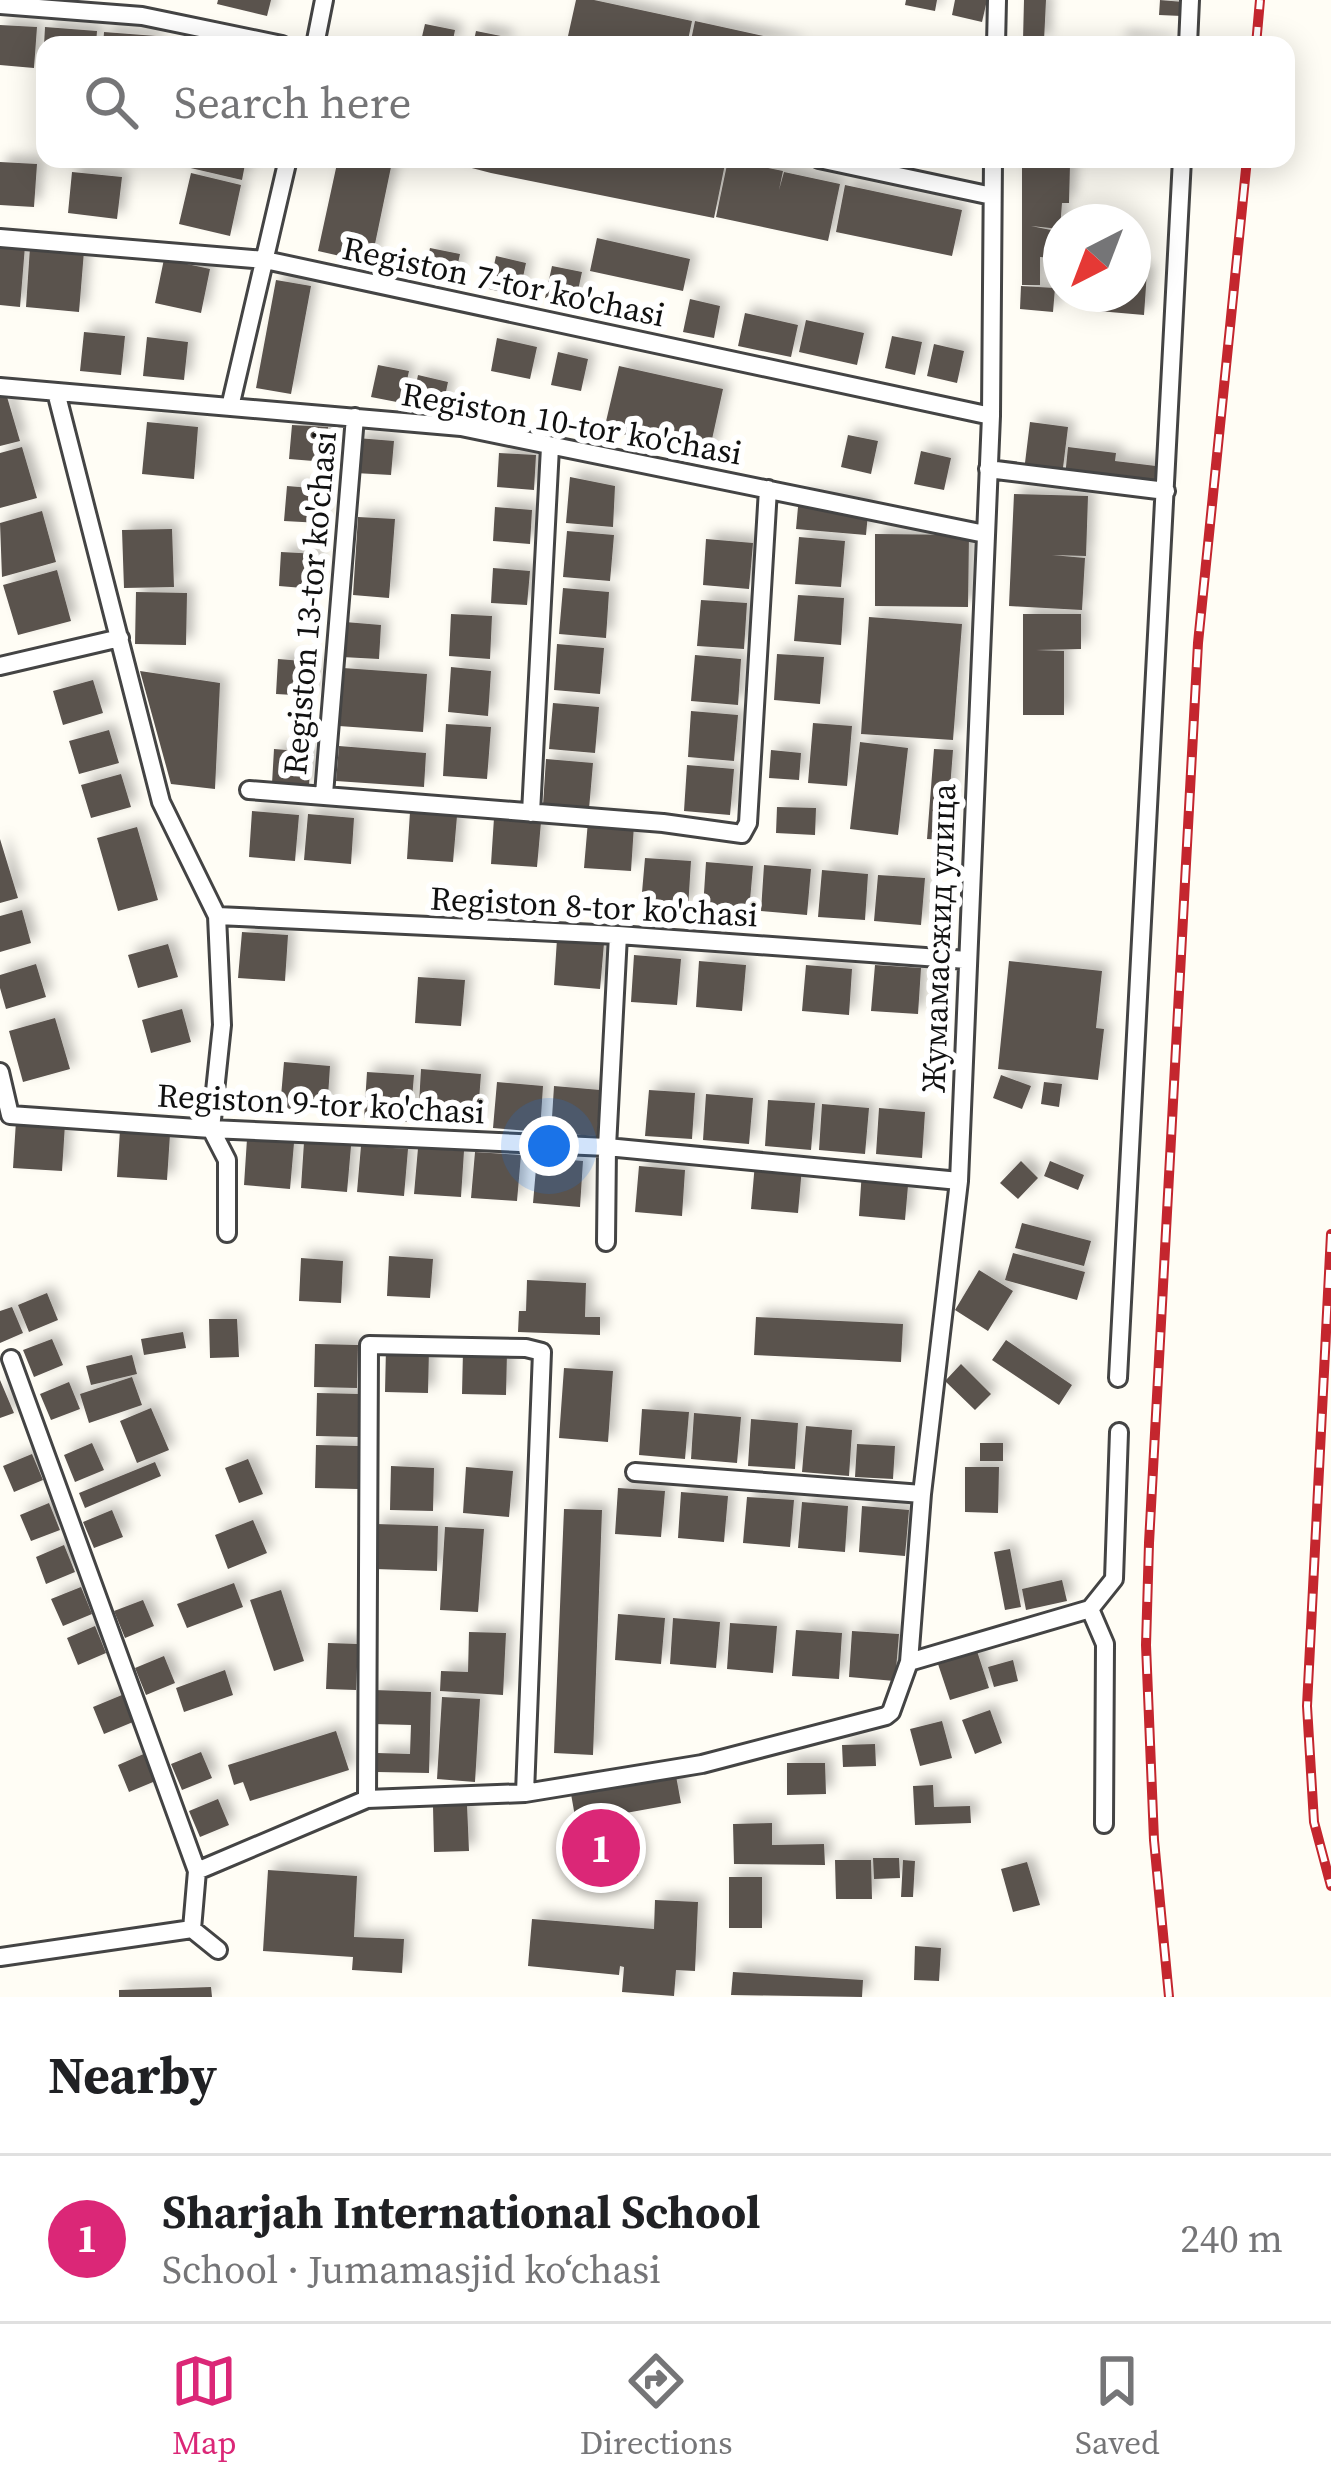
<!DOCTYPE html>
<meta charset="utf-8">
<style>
:root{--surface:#fff;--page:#f2f2f2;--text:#202124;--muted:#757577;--line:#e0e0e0;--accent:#db2777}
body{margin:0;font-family:"Source Serif 4",serif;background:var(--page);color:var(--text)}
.compass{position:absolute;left:1043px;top:204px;width:108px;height:108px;border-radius:50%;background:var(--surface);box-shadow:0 6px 30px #0003;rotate:222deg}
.you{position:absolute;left:549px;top:1146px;width:42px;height:42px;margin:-30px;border:9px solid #fff;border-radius:50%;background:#1a73e8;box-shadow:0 0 0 18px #1a73e833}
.badge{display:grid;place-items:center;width:78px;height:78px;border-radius:50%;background:var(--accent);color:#fff;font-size:39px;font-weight:700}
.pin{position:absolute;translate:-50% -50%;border:6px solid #fff;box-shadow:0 3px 12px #0006}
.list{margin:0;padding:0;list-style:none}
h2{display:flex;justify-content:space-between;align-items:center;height:156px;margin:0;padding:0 48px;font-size:51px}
h2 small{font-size:39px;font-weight:400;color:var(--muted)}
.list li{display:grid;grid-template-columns:78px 1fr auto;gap:36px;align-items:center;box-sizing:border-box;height:168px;padding:0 48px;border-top:3px solid var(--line)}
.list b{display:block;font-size:45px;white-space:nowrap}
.list p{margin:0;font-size:39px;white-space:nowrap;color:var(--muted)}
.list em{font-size:39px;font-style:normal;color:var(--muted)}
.icon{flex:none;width:66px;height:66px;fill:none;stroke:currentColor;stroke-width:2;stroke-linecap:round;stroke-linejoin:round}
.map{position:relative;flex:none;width:1331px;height:1997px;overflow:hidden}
.search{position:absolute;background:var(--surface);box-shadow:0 6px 30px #0003;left:36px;right:36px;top:36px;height:132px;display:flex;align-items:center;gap:30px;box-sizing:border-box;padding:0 42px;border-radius:24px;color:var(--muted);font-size:45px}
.sheet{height:324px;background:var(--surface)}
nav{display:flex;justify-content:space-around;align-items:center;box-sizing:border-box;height:168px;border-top:3px solid var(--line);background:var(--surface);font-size:33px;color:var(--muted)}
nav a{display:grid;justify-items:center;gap:6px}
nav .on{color:var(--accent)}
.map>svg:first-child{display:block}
.pitch{fill:#e6f2cf}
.building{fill:#5a524d;filter:url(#shadow)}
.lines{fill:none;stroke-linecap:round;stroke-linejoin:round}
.minor-casing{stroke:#444;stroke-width:22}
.minor{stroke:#fff;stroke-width:16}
.rail-casing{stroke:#c4262e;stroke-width:10}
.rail{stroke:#fff;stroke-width:6;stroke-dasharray:18;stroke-linecap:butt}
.labels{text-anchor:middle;stroke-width:12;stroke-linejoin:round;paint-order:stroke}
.street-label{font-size:33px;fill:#111;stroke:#fff}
</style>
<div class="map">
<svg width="1331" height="1997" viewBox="0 0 1331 1997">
<defs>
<filter id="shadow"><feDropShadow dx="7" dy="-7" stdDeviation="6" flood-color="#0004"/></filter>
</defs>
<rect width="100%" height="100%" fill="#fffdf5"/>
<path class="pitch" d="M636,1840L638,1876L573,1881L570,1844Z"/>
<path class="building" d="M218,0H271L267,16L217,4Z
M576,0H594L692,21L687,45H566Z
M906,0H937L935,11L905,5Z
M955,0H987L982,22L952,15Z
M1024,0H1046L1044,41L1023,40Z
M1160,0L1183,2L1182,16L1159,15Z
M695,21L796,43V45H690Z
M425,24L455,30L452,45H420Z
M0,25L37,27L34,68L0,65Z
M45,27L97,31L96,45H44Z
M476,31L506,37L505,45H473Z
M104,32L156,36V45H103Z
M1120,37L1167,42L1166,45H1119Z
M152,159H246L242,180Z
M338,159H353L391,167L371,263L318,251Z
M437,159H726L714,218L491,173Z
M1022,159H1061L1060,165H1070L1069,203H1062L1060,229L1031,226L1061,232V259L1040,257V285H1022Z
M728,160L783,171L779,190L784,172L840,184L828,241L716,217Z
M0,162L37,164L34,207L0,205Z
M72,172L122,177L117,219L68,213Z
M191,173L241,185L230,236L179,224Z
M845,185L962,210L952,256L836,232Z
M597,238L690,259L683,291L590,271Z
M0,244L25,246L20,307L0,305Z
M30,247L84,251L79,312L26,307Z
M430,248L460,254L453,287L423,280Z
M496,256L526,263L519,296L489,289Z
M164,259L210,269L201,313L155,303Z
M552,266L582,272L575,304L545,298Z
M1133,270L1147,272L1144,315L1087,310L1088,294H1133Z
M276,280L311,286L291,394L256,388Z
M1021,286L1055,288L1053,312L1020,309Z
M690,299L720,306L714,338L683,332Z
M745,313L798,325L791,357L738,346Z
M806,320L864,333L857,365L799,352Z
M84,332L125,336L121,375L80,371Z
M892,336L922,342L915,375L885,368Z
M147,337L188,342L184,380L143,376Z
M497,338L537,347L530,379L491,371Z
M934,344L964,351L957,383L927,376Z
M558,352L588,359L581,391L551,385Z
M378,365L409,371L402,403L371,397Z
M619,366L723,389L709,453L604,430Z
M418,375L448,382L441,415L411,408Z
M5,390L20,441L0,446V392Z
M147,422L198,427L194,479L142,474Z
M1030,422L1068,427L1062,476L1024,471Z
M292,425L328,427L326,462L289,459Z
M848,435L878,441L871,474L841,467Z
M357,438L394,441L391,475L355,473Z
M22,447L37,498L0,508V453Z
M1068,447L1116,453L1115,461L1164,467L1162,488L1065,477Z
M921,451L951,458L944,490L914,484Z
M499,453L536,455L534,490L497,487Z
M570,477L615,486L613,527L566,523Z
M287,486L323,489L321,523L284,521Z
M1014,494L1088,496L1086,556L1052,555L1085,558L1082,610L1009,606Z
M799,496L869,502L866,535L796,529Z
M495,507L532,510L530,544L493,541Z
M42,511L56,562L2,577L0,523Z
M358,517L395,519L389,598L353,595Z
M172,529L174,587L124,588L122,530Z
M567,531L614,535L610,581L563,577Z
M875,534L969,535L968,607L875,606Z
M799,537L845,541L841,587L795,584Z
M706,539L753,543L749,589L703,585Z
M281,552L318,554L315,589L279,586Z
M493,568L530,571L527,605L491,603Z
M57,570L71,621L18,635L3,585Z
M563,588L609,592L606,638L559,634Z
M136,592L187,593L186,645L135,644Z
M798,595L844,598L841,645L794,641Z
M701,600L747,603L744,649L697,646Z
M451,614L492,616L490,659L449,656Z
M1023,614H1081V649L1036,650L1064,651V715H1023Z
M869,617L962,624L953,740L861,734Z
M345,622L381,625L379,659L342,657Z
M557,644L604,648L600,694L554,690Z
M777,654L824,657L820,704L774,700Z
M695,655L741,659L738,705L691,701Z
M278,659L315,662L312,696L276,694Z
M451,667L491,671L488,716L448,712Z
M343,668L427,674L423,732L339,726Z
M140,671L220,683L215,789L171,784Z
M93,680L103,713L63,725L53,691Z
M553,703L599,707L595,753L549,749Z
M691,711L738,715L734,761L688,757Z
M813,723L852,726L847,786L808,783Z
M446,724L491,727L487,779L443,776Z
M109,730L119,763L79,774L69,741Z
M860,742L908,748L898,835L850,829Z
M339,746L426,753L424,787L336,781Z
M274,749L311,752L309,786L272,784Z
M934,749L953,750L946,840L927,839Z
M771,750L801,753L799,780L769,778Z
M546,759L593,763L589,809L543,805Z
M687,765L734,769L730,815L684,811Z
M121,774L131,807L91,818L81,785Z
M777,807L816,808L815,835L776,833Z
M252,811L299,815L295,861L249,857Z
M410,812L457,816L453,862L407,859Z
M308,814L354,818L351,864L304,860Z
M494,818L541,822L537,867L491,864Z
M588,821L634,825L631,871L584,868Z
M137,827L158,900L118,911L97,838Z
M0,839L18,898L0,903Z
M645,858L691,861L688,908L641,904Z
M706,862L753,866L749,912L703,908Z
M764,865L811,869L807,915L761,911Z
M822,870L868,874L865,920L818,917Z
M878,875L925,878L921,925L874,921Z
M22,910L31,943L0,952V916Z
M242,932L288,935L285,981L238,978Z
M557,939L604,943L600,989L554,985Z
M168,944L178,977L138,988L128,955Z
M634,955L681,959L677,1005L631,1002Z
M699,961L746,965L742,1011L696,1007Z
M1009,961L1102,971L1096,1028L1104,1029L1098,1080L998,1069Z
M36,964L46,997L6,1009L0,988V975Z
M806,965L852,969L849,1015L802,1011Z
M875,965L921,968L918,1014L871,1011Z
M418,977L465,980L461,1026L415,1023Z
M182,1009L191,1042L151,1053L142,1020Z
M55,1018L70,1069L23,1082L9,1031Z
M284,1062L330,1066L327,1112L280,1108Z
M421,1069L481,1074L477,1126L418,1121Z
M367,1072L414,1075L410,1122L364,1118Z
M1001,1075L1031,1086L1022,1109L993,1098Z
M497,1082L543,1086L540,1132L493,1128Z
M1044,1082L1062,1084L1059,1107L1041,1104Z
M554,1086L600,1090L597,1136L551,1133Z
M649,1090L695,1093L692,1139L645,1136Z
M706,1094L753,1098L749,1144L703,1140Z
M768,1100L815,1103L811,1150L765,1146Z
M822,1104L869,1108L865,1154L819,1150Z
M879,1108L925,1112L922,1158L876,1154Z
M16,1121L65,1124L62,1171L13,1168Z
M120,1130L170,1134L167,1180L117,1177Z
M247,1139L294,1143L290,1189L244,1185Z
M304,1142L351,1146L347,1192L301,1188Z
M361,1146L408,1149L404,1196L357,1192Z
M418,1148L464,1151L461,1197L414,1194Z
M475,1152L521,1155L517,1201L471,1198Z
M537,1157L583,1161L580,1207L533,1203Z
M1021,1161L1038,1178L1018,1199L1000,1183Z
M1050,1161L1084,1175L1078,1190L1044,1176Z
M755,1163L802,1167L798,1213L751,1209Z
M639,1166L685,1170L682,1216L635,1212Z
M862,1170L909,1174L905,1220L859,1216Z
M1022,1223L1091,1241L1084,1266L1015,1248Z
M1013,1253L1085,1272L1077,1300L1005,1280Z
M389,1256L433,1259L430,1298L387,1296Z
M301,1258L343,1261L341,1303L299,1301Z
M979,1270L1013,1291L988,1331L955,1310Z
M527,1280L586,1283L585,1317H600V1335L518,1332L519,1311H526Z
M47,1293L58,1320L29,1332L18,1305Z
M12,1307L23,1333L0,1343V1311Z
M756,1317L903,1324L901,1362L754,1355Z
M209,1319H237L239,1357L210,1358Z
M183,1332L186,1348L144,1355L141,1339Z
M52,1339L63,1365L34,1377L23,1350Z
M1006,1340L1072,1385L1059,1405L992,1360Z
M315,1344L358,1345L357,1388L314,1387Z
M386,1348L429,1349L428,1393L385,1392Z
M463,1351L507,1352L506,1395L462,1394Z
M132,1355L137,1374L91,1385L86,1366Z
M961,1364L991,1394L975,1410L945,1381Z
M564,1368L613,1371L608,1442L559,1438Z
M132,1377L142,1405L89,1423L80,1394Z
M0,1380L14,1413L0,1418Z
M69,1382L80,1409L51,1420L40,1394Z
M317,1393L360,1394L359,1437L316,1436Z
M151,1408L169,1450L137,1463L120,1421Z
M642,1409L689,1412L685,1459L639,1455Z
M694,1413L741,1417L737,1463L691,1459Z
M751,1419L798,1423L795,1469L748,1466Z
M806,1426L852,1430L849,1476L802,1472Z
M92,1443L104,1470L75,1482L64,1455Z
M980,1443H1003V1461H980Z
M857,1444L895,1446L893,1479L855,1477Z
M316,1445L359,1446L358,1489L315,1488Z
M32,1454L43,1480L14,1492L3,1466Z
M248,1459L263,1494L239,1503L225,1468Z
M155,1462L161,1476L85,1508L79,1493Z
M391,1466L434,1468L433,1511L390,1510Z
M466,1467L513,1471L509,1517L463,1513Z
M965,1467H999L998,1513L965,1512Z
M618,1488L665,1491L661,1537L615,1534Z
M681,1492L728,1496L724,1542L678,1538Z
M747,1497L794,1500L790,1547L743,1543Z
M802,1502L848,1506L845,1552L798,1548Z
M49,1503L60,1530L31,1541L20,1515Z
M862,1506L909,1510L905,1556L859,1552Z
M564,1509L602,1510L593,1755L554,1753Z
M112,1510L123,1537L94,1548L83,1522Z
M253,1520L267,1553L228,1569L215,1535Z
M376,1524L438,1526L437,1571L375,1569Z
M445,1527L484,1529L478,1612L440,1610Z
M64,1545L75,1572L46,1584L36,1557Z
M1010,1549L1021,1607L1005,1610L994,1552Z
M1062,1580L1067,1601L1026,1610L1022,1589Z
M234,1583L243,1607L187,1628L177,1604Z
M81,1587L92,1614L63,1626L51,1599Z
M281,1590L304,1661L274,1671L250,1600Z
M143,1600L154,1626L125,1638L114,1611Z
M618,1614L665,1618L661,1664L615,1660Z
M673,1618L720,1622L716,1668L670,1664Z
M730,1623L777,1626L773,1673L727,1669Z
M95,1626L106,1653L78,1665L67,1638Z
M796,1630L842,1633L839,1679L792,1676Z
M852,1631L899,1634L895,1681L849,1677Z
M469,1632L506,1633L503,1695L440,1691L441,1671L468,1672Z
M328,1643L358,1644L356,1690L326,1689Z
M976,1648L989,1688L950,1700L937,1661Z
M164,1656L175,1683L146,1695L135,1668Z
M1013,1660L1018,1681L994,1687L988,1667Z
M225,1670L233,1695L184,1712L176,1688Z
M374,1690L431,1692L429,1773L377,1772V1753L410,1754L411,1725L373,1724Z
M122,1695L133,1722L104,1734L93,1707Z
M442,1697L480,1699L475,1782L437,1779Z
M990,1710L1002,1743L975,1754L962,1720Z
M942,1721L952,1758L920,1766L910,1729Z
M336,1731L349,1770L250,1801L243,1782L234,1785L228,1765Z
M875,1744L876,1766L843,1767L842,1745Z
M201,1752L212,1778L182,1790L171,1764Z
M146,1753L158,1780L129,1792L118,1765Z
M787,1763H825L826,1794L787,1795Z
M676,1776L681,1803L576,1822L571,1794Z
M933,1785L934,1807L970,1806L971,1823L915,1825L913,1786Z
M218,1799L229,1825L200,1837L189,1811Z
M467,1805L469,1851L434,1852L433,1806Z
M772,1823V1845L824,1844L825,1865L734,1864L733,1824Z
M873,1858H899L900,1878L874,1879Z
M835,1860H871L872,1899H836Z
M903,1860L915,1861L913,1897H901Z
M1027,1862L1040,1905L1013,1912L1001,1869Z
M268,1870L357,1876L354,1937L404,1939L402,1973L352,1970L353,1957L263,1951Z
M729,1877H762V1928H729Z
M655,1900L698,1902L695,1971L676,1970L674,1996L622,1992L624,1967L620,1966L619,1975L528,1966L532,1919L654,1929Z
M915,1946L941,1948L939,1981L914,1980Z
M733,1972L863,1980L862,1997L731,1995Z
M211,1987L212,1997H119V1990Z"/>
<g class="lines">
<defs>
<path id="minor" d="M0,5L142,16L282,45
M315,45L324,0
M996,45L997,0
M1188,45L1190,0
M819,159L992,196
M0,238L265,260L991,416
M0,387L461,427L985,534
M56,392L161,802L217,916L222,1025L211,1129
M230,407L288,159
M988,469L1166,491
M0,666L120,638
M249,790L663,823L742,834L748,823L768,489
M324,794L355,417
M531,813L550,447
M217,916L618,935L967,960
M0,1072L10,1115L211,1129L607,1147L959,1181
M211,1129L227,1160V1233
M606,1242L607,1147L618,935
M11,1359L197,1871
M1118,1378L1182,159
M635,1472L922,1494
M1090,1609L1105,1644L1104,1824
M909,1662L1090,1609L1114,1579L1119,1432
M367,1799L369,1345L526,1348L542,1352L525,1793
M192,1929L197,1871L367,1799L525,1793L702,1764L886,1716L891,1712L909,1662L922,1494L959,1181L991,416L993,159
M192,1929L218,1950
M0,1957L192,1929"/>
</defs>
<use href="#minor" class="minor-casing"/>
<use href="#minor" class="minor"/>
<defs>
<path id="rail" d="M1256,45L1260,0
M1331,1234L1307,1706L1314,1822L1331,1886
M1169,1997L1154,1840L1146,1645L1149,1543L1198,643L1247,159"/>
</defs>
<use href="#rail" class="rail-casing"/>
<use href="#rail" class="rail"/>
</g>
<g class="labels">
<g class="street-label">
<text transform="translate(504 281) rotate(12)" y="12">Registon 7-tor ko'chasi</text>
<text transform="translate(572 423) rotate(10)" y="12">Registon 10-tor ko'chasi</text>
<text transform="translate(309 603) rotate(-85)" y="12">Registon 13-tor ko'chasi</text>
<text transform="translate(594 906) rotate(3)" y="12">Registon 8-tor ko'chasi</text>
<text transform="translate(938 938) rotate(-88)" y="12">Жумамасжид улица</text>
<text transform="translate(321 1103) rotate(3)" y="12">Registon 9-tor ko'chasi</text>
</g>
</g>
</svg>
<svg class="compass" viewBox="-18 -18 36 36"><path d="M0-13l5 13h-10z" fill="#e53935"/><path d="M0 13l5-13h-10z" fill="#757577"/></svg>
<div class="you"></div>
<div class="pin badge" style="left:601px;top:1848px">1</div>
<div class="search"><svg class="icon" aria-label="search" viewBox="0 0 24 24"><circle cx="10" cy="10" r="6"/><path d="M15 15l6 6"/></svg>Search here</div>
</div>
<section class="sheet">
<h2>Nearby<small></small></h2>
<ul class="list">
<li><span class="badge">1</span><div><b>Sharjah International School</b><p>School · Jumamasjid koʻchasi</p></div><em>240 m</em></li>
</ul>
</section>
<nav>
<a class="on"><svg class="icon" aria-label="map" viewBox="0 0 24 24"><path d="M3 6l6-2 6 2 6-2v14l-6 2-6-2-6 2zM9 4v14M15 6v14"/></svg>Map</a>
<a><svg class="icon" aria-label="directions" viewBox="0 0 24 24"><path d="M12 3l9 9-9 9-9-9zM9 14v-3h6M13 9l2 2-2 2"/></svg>Directions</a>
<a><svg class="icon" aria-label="saved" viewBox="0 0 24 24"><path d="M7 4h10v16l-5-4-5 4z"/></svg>Saved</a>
</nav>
